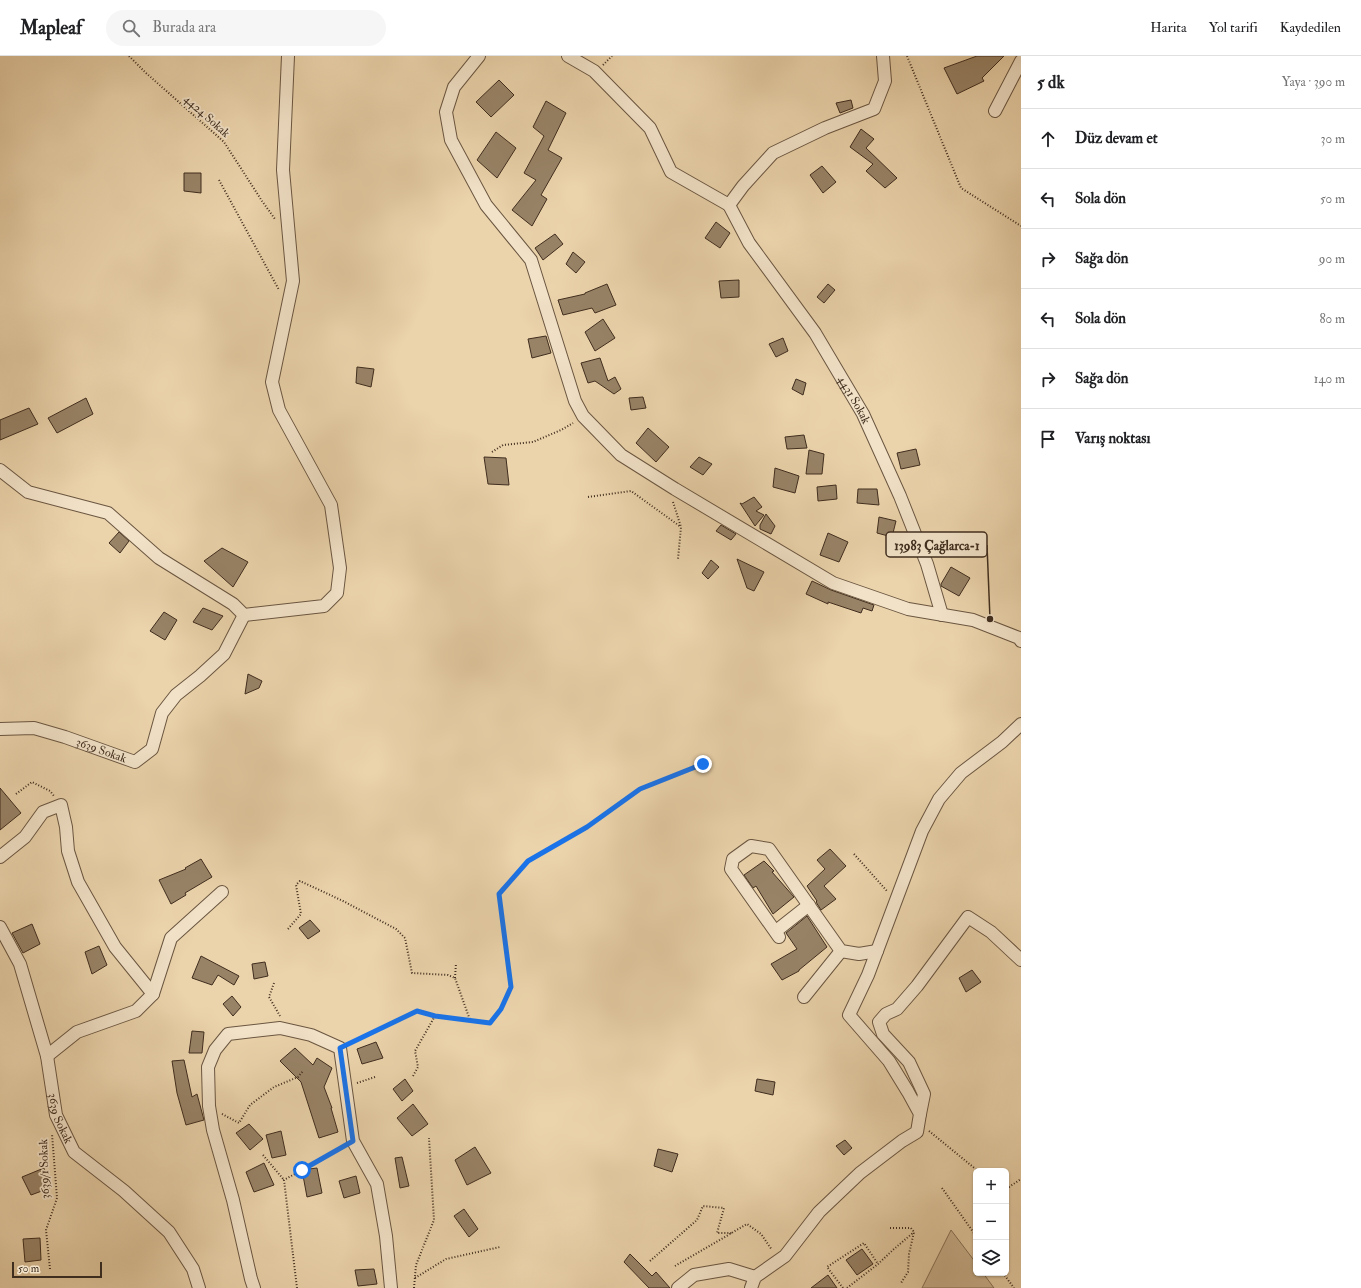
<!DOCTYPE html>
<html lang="tr">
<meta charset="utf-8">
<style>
:root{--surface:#fff;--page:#f6f6f6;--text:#202124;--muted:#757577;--line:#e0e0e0}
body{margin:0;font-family:"IM FELL Double Pica",serif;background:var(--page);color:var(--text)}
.controls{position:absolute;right:12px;bottom:12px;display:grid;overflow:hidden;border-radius:6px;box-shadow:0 1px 3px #0004}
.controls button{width:36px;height:36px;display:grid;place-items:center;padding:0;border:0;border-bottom:1px solid var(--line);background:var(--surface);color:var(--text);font:20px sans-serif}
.scale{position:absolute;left:12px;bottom:10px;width:90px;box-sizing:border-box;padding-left:4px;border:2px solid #3f2d1e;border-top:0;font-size:11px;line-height:14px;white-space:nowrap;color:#3f2d1e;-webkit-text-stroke:3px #f2e2c8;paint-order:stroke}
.stop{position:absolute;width:12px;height:12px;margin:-9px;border:3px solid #1a73e8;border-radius:50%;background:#fff}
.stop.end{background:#1a73e8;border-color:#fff;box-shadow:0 1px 4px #0008}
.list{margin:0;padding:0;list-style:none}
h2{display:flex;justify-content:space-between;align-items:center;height:52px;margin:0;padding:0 16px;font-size:17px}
h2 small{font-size:13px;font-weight:400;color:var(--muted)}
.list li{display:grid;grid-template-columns:26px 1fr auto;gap:12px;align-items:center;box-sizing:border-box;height:60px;padding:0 16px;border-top:1px solid var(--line)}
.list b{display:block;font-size:15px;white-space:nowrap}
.list em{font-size:13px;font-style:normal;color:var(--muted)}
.icon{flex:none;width:22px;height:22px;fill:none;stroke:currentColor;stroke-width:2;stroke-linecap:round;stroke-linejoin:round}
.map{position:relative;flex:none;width:1021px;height:1232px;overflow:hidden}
header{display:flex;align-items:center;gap:24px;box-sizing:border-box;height:56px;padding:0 20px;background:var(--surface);border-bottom:1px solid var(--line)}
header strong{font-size:19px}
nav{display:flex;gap:22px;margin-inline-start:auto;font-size:14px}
.search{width:280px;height:36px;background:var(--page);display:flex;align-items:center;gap:10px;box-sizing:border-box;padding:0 14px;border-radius:22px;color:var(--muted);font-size:15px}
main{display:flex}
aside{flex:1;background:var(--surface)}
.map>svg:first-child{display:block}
.green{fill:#ceb793;stroke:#867258}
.building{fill:#988367;stroke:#3f2d1e}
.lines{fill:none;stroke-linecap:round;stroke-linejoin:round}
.minor-casing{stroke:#6a5641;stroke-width:14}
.path{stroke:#3f2d1e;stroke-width:2;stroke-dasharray:1 2;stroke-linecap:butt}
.minor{stroke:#f2e2c8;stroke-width:12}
.route{stroke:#1a73e8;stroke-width:5}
.labels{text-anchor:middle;stroke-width:3.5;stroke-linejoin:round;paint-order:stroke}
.street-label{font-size:12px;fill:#3f2d1e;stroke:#f2e2c8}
.leader{fill:none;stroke:#3f2d1e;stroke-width:1.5}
.callout-dot{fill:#3f2d1e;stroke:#f2e2c8;stroke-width:1.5}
.callout{fill:#f2e2c8;stroke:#3f2d1e;stroke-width:1.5}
.callout-label{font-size:13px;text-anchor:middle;font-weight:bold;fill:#3f2d1e}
</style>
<header>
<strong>Mapleaf</strong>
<div class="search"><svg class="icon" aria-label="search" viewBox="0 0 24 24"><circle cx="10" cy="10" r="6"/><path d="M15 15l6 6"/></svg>Burada ara</div>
<nav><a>Harita</a><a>Yol tarifi</a><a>Kaydedilen</a></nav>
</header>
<main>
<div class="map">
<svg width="1021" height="1232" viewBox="0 0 1021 1232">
<rect width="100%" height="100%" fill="#ebd3ab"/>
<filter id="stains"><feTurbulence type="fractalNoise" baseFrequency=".005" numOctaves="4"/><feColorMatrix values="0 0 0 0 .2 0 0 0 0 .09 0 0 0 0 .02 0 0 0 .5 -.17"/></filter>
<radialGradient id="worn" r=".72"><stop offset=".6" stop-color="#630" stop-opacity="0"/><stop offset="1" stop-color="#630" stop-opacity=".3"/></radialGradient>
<path class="green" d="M951,1174L976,1207V1217H983L994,1232H922Z"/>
<path class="building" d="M977,0H1004L982,22L984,25L957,38L944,12Z
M499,24L514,39L491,61L476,46Z
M851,44L853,52L840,57L836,47Z
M546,45L566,57L548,94L562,102L541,139L547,143L532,170L512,154L536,124L524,117L544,80L533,71Z
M861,73L874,83L866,92L897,122L885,132L866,115L873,108L850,91Z
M496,76L516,92L497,122L477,104Z
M822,110L836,126L823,137L810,119Z
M184,117H201V137L184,135Z
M716,166L730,177L720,192L705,182Z
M555,178L563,188L543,204L535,192Z
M573,196L585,206L576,217L566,208Z
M739,224V241L721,242L719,225Z
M607,228L616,249L595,257L592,252L563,259L558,244L585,238V237Z
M828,228L835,234L824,247L817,241Z
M603,263L615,282L595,295L585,276Z
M546,280L551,297L532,302L528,283Z
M783,282L788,295L776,301L769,288Z
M600,302L608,325L615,321L621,333L614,338L595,325L588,327L581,307Z
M357,311L374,313L371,331L356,327Z
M796,323L806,327L803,339L792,333Z
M643,341L646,352L631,354L629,342Z
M86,342L93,358L57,377L48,362Z
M29,352L38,368L0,384V364Z
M648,372L669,391L656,406L636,387Z
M804,379L807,392L787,393L785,381Z
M916,393L920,409L901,413L897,397Z
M809,394L824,398L822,418H806Z
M484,401L506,402L509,429L488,428Z
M699,401L712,408L703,419L690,411Z
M775,412L799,420L795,437L773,431Z
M836,429L837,443L818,445L817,431Z
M858,433H877L879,449L857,447Z
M754,441L762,451L756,455L764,459L755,470L740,447L742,448Z
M766,458L775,470L771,478L760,473V469Z
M879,461L896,465L892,481L877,477Z
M721,469L736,478L731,484L716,475Z
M119,476L129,485L120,497L109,487Z
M828,477L848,486L839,506L820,499Z
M222,492L248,506L233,531L204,505Z
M737,503L764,516L754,535L747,532Z
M711,504L719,511L708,523L702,517Z
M951,511L970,522L959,540L941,530V528Z
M812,525L831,534L874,549L872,555L863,552L861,557L828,546V548L806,538Z
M203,552L223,560L212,574L193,566Z
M164,556L177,564L165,584L150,575Z
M248,618L262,625L259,632L245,638Z
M0,732L21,757L0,774Z
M830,793L846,810L824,830L836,843L821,854L816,846L817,845L807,830L825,813L817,804Z
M201,803L212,821L185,837L186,839L171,848L159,824L186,813L185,812Z
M764,805L774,815L772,816L794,841L773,858L756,830L753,832L744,819Z
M807,860L827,891L799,914V915L782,924L771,908L797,893L786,877Z
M310,864L320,875L308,883L299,872Z
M32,868L40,888L23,897L12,877Z
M99,890L107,909L92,918L85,896Z
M201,900L239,920L234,929L218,919L212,929L192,922Z
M265,906L268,920L254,923L252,908Z
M972,914L981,926L966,936L959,922Z
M232,940L241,951L233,960L223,948Z
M192,975L204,976L202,997H189Z
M376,986L383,1002L362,1008L357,993Z
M295,992L313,1009L317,1002L332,1012L324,1031L332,1052H331L338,1076L319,1082L301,1026L280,1005Z
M184,1004L192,1041L197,1038L204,1064L186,1069L177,1037L172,1005Z
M405,1023L413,1035L402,1045L393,1033Z
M757,1023L775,1026L773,1039L755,1035Z
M413,1048L428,1068L412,1080L397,1062Z
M249,1068L263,1083L250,1094L236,1077Z
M281,1075L286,1099L272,1102L266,1079Z
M845,1084L852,1092L844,1099L836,1090Z
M475,1091L491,1117L467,1129L455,1104Z
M658,1093L678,1098L672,1116L654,1110Z
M402,1101L409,1130L400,1132L395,1102Z
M264,1107L274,1129L254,1136L246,1116Z
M44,1112L50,1132L31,1139L22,1121Z
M317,1112L322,1137L307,1141L302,1114Z
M356,1120L360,1137L344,1142L339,1125Z
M464,1153L478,1173L469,1181L454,1160Z
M40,1182L41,1204L25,1206L23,1183Z
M862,1193L873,1208L857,1219L846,1204Z
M630,1198L652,1220L656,1216L670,1232H649L624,1206Z
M374,1213L377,1228L358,1230L355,1214Z
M828,1219L837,1232H811Z"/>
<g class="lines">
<defs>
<g id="minor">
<path d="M479,0L454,31L446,56L451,84L486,149L531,204L575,345L583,360L621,399L675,433L833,527L908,553L973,564L1019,582L1021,585"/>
<path d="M568,0L594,15L650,72L671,116L729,149L743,130L773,97L825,72L874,53L885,25L883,0"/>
<path d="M995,55L1021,5"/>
<path id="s1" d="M729,149L749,187L815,277L863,358L900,440L927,508L942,559"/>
<path d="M0,414L28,436L108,457L159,502L233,548L244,559L324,550L337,537L340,512L331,449L279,354L272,326L293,225L283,114L288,0"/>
<path id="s2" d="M0,673L34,672L65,681L135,706L152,693L162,657L176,639L200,620L224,598L244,559"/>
<path d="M0,801L25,781L43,756L61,749L66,771L68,795L78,826L115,891L153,938"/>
<path id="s3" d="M0,871L20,908L47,1000L56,1059L74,1096L124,1135L169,1176L193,1213L199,1232"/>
<path d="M776,875L809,849"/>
<path d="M779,881L731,813L733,803L751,790L769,793L841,895L859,898L877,895"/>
<path d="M804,941L841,895"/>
<path d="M47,1000L77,976L136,955L153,938L171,882L222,836"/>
<path d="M920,1058L924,1038L909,1006L883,978L879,966L886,958L897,953L917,930L968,861L991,876L1021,904"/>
<path d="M254,1232L251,1223L233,1144L213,1074L209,1050L208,1011L215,994L228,978L280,972L311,979L340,992L353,1085L377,1128L386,1180L391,1232"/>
<path d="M678,1232L694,1219L729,1213L755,1221"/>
<path d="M751,1232L755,1221L785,1200L819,1156L860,1117L902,1085L917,1076L920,1058L908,1036L889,1005L849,959L868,919L922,775L939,743L961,717L1002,686L1021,668"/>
</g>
</defs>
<use href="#minor" class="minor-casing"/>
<path class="path" d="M129,0L146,17L224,86L262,145L275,163
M907,0L961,132L1021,170
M603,9L612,0
M219,124L279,234
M492,396L503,389L533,386L561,374L573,367
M588,441L631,435L681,471
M673,446L681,471L678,503
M16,738L32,726L50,735L54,740
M854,798L887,835
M288,873L301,858L296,829L300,825L343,845L396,873L405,882L412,917L448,919L455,922L470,964
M455,922L456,907
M274,927L269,941L280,960
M350,987L417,955L435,960L490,967L501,953L511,931L499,838L528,805L587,771L640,733L703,708
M413,1020L418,1011L415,995L435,960
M357,1027L375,1021
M222,1058L239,1067L250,1049L274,1031L298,1021L303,1015
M929,1075L978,1115
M263,1099L284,1124
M1006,1130L1009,1131L1021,1123
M942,1132L976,1180
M890,1172H911L914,1176L909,1198L908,1216L901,1227
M650,1205L697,1164L703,1150L724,1152L717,1177H732
M675,1210L747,1168L761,1178L772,1194
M50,1213L46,1174L57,1142L52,1078
M1003,1217L1014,1232
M415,1222L446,1203L500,1191
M297,1232L284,1124L343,1091
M414,1232L416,1209L434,1164L429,1082
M843,1232L827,1211L864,1187L878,1208
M847,1232L878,1208L894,1193L914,1176"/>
<use href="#minor" class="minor"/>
</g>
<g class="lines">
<path class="route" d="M302,1114L353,1085L340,992L417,955L435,960L490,967L501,953L511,931L499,838L528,805L587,771L640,733L703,708"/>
</g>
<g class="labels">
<g class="street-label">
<text transform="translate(207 60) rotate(42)" y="4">4424 Sokak</text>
<text dy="4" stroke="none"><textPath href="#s1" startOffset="232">4431 Sokak</textPath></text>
<text dy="4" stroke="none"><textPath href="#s2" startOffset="105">3639 Sokak</textPath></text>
<text dy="4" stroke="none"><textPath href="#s3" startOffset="202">3639 Sokak</textPath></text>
<text transform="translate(44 1113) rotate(-92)" y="4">3639/1 Sokak</text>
</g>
</g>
<path class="leader" d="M990 563L987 489"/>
<circle class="callout-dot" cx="990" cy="563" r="4"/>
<rect class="callout" x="886" y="476" width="101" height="25" rx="4"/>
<g class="callout-label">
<text x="937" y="494">13983 Çağlarca-1</text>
</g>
<rect width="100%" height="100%" filter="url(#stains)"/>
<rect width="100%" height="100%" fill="url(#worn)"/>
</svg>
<div class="controls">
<button>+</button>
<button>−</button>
<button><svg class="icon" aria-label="layers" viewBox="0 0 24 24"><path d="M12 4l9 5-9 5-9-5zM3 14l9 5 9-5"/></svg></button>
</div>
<div class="scale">50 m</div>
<div class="stop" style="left:302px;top:1114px"></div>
<div class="stop end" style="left:703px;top:708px"></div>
</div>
<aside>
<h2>5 dk<small>Yaya · 390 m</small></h2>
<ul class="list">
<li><svg class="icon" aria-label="ahead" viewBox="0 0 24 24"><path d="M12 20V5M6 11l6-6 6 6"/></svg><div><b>Düz devam et</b></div><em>30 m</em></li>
<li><svg class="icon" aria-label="left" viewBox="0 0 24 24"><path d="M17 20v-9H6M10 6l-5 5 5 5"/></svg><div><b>Sola dön</b></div><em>50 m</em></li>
<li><svg class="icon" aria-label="right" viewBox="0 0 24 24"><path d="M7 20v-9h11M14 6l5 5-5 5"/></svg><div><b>Sağa dön</b></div><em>90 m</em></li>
<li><svg class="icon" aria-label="left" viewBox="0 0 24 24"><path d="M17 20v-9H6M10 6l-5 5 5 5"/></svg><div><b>Sola dön</b></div><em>80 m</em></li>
<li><svg class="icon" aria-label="right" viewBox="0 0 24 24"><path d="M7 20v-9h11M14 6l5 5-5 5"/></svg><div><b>Sağa dön</b></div><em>140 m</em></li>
<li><svg class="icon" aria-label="arrive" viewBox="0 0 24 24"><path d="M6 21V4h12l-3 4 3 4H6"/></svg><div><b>Varış noktası</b></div></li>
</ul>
</aside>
</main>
